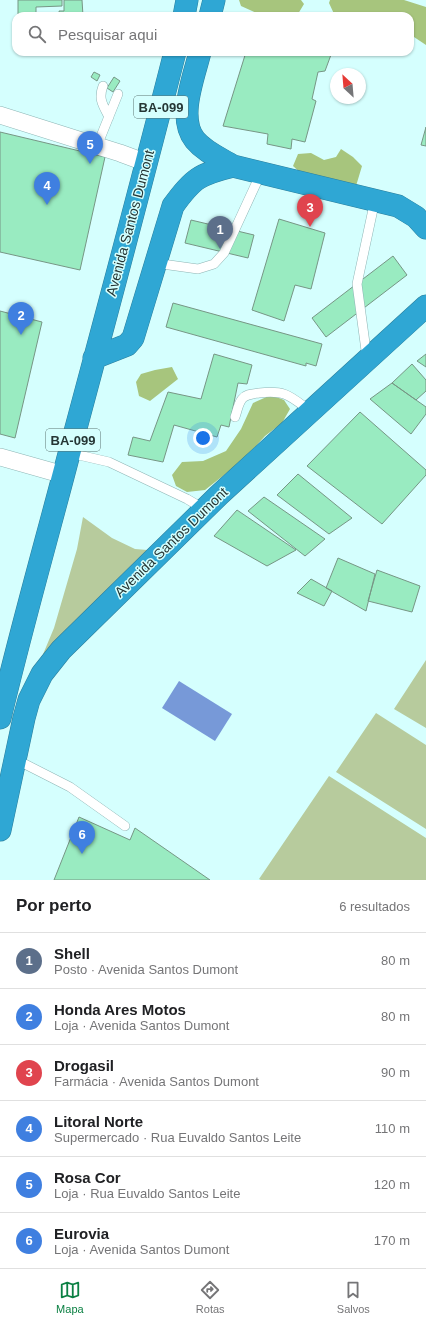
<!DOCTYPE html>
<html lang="pt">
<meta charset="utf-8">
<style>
:root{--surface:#fff;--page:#f2f2f2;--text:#202124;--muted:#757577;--line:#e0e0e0;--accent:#0b8043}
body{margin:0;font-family:Helvetica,sans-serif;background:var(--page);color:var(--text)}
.compass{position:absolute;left:330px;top:68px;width:36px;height:36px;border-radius:50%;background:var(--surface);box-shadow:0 1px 3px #0004;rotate:334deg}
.you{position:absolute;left:203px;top:438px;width:14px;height:14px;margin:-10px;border:3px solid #fff;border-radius:50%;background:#1a73e8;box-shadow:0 0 0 6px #1a73e833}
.badge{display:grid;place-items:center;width:26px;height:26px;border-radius:50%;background:var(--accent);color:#fff;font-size:13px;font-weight:700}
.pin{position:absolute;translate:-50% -33px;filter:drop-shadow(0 1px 2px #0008)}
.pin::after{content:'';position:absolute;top:21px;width:14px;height:12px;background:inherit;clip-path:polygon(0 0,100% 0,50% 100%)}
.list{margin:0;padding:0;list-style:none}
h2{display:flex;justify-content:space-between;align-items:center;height:52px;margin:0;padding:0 16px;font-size:17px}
h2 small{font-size:13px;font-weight:400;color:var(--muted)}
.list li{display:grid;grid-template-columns:26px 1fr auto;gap:12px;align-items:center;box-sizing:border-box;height:56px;padding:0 16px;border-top:1px solid var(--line)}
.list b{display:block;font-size:15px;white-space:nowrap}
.list p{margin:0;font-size:13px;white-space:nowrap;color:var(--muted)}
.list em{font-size:13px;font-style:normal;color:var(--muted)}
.icon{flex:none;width:22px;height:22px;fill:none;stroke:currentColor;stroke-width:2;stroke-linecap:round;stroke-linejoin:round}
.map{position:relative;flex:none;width:426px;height:880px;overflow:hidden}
.search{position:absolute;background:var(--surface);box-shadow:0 1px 3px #0004;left:12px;right:12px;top:12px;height:44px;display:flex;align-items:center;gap:10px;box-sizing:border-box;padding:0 14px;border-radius:12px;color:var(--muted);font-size:15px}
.sheet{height:388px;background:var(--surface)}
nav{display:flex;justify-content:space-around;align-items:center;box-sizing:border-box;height:56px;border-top:1px solid var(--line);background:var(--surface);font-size:11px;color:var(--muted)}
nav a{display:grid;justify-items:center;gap:2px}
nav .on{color:var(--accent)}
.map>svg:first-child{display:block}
.green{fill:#b7cb9d}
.forest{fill:#a7c57d}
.water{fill:#7799d8}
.building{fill:#99ebc1;stroke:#779685}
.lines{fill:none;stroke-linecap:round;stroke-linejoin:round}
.lane-casing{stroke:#8eb5b5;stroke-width:10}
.street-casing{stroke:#8eb5b5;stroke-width:18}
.highway-casing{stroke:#2c7f9c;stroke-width:23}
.lane{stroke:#fff;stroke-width:9}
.street{stroke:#fff;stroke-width:17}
.highway{stroke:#2fa7d4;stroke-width:22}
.labels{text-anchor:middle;stroke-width:3;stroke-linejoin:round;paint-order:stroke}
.shield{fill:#d5fffe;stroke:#5a7271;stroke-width:1}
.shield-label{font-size:13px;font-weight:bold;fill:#253635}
.street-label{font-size:14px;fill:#253635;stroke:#d5fffe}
</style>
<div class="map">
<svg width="426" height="880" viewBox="0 0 426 880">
<rect width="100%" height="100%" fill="#d5fffe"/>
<path class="green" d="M83,517L112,538L135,549L160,551L36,671L54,628L77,549Z
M426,660V728L394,709Z
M376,713L426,745V829L336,772Z
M329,776L426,838V880H261L259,879Z"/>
<path class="forest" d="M239,0H301L304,4L298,14L263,16L241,6Z
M330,0H404L426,7V45L414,37H410V16H335L329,3Z
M341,149L353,157L362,166L356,186L304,176L293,166L298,154L311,153L324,160L336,157Z
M172,367L178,379L150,401L139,396L136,382L141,374L155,370Z
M271,395L284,400L290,409L282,423L265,436L243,460L205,490L187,492L176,486L172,475L182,462L203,461L226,451L241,429L253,403Z"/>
<path class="water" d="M179,681L232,714L215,741L162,708Z"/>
<path class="building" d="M18,0H62V6L36,7V13L18,14Z
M64,0H82L83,16H60L59,11H64Z
M246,52H282L293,54L294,52H332L325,71L318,72L312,99L316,101L305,142L292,139L291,149L267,144L268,134L223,126Z
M94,72L100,75L97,81L91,77Z
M114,77L120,81L113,92L107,88Z
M426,127V146L421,145Z
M0,132L105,157L80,270L0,252Z
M279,219L325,233L311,289L295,285L284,321L252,310Z
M191,220L254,235L248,258L185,243Z
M393,256L407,275L326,337L312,318Z
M173,303L322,344L316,366L306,363V366L166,327Z
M0,311L42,322L15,438L0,434Z
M214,354L252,365L247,384L238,383L229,427L221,425L217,437L174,425L163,462L128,455L133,437L150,441L168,392L201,399Z
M426,354V367L417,361Z
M412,364L426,380V391L416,400L392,383Z
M392,383L426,407V414L411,434L370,399Z
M360,412L426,470V475L382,524L307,466Z
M298,474L352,518L329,534L277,495Z
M264,497L325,539L305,556L248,511Z
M237,510L296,550L267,566L214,536Z
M338,558L375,574L366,611L326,588Z
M377,570L420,586L412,612L368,601Z
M311,579L332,591L324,606L297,593Z
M79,817L130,840L135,828L210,880H54Z"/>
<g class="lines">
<defs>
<path id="lane" d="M103,86C98,99 103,105 109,117
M97,146L118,94
M155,263L198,269L214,264L224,253L261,173
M367,358L357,284L375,200
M235,417C237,412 238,404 242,399C246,394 252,394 259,393C286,390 290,396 310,411
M70,453L109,462L187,499L204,509
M15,759L70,787L125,826"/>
<path id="street" d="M0,115L120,153L147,163
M0,457L64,475"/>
<path id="highway" d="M184,16L187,0
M210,16L214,0
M200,52C194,77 177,118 195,140C205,152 220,158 233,166L398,206L416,217L426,228
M94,358L127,345L133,338L173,206C193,178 200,174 233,166
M0,718C21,629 46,542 69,454C105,320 141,186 175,52
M0,830L24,718L29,700L42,674L61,650L219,495L426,306"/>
</defs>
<use href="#lane" class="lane-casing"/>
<use href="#street" class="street-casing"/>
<use href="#highway" class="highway-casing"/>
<use href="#lane" class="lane"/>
<use href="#street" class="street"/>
<use href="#highway" class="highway"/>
</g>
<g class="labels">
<g class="shield">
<rect x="134" y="96" width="54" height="22" rx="3"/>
<rect x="46" y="429" width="54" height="22" rx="3"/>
</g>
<g class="shield-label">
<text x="161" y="112">BA-099</text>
<text x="73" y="445">BA-099</text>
</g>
<g class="street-label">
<text transform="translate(130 223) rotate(-75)" y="5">Avenida Santos Dumont</text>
<text transform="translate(171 542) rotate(-44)" y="5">Avenida Santos Dumont</text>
</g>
</g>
</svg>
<svg class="compass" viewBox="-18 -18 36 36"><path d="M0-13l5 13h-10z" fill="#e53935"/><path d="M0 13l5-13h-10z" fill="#757577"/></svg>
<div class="you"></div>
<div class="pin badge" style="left:220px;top:249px;background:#5c6f8a">1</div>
<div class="pin badge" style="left:21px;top:335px;background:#3f7fe0">2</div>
<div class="pin badge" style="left:310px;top:227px;background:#e0444e">3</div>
<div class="pin badge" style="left:47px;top:205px;background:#3f7fe0">4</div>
<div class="pin badge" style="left:90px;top:164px;background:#3f7fe0">5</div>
<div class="pin badge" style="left:82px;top:854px;background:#3f7fe0">6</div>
<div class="search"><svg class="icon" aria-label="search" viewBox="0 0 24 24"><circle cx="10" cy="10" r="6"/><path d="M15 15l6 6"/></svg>Pesquisar aqui</div>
</div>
<section class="sheet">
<h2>Por perto<small>6 resultados</small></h2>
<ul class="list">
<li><span class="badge" style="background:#5c6f8a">1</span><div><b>Shell</b><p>Posto · Avenida Santos Dumont</p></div><em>80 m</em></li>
<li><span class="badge" style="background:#3f7fe0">2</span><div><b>Honda Ares Motos</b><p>Loja · Avenida Santos Dumont</p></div><em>80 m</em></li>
<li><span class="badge" style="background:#e0444e">3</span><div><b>Drogasil</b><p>Farmácia · Avenida Santos Dumont</p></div><em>90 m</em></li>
<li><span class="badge" style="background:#3f7fe0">4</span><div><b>Litoral Norte</b><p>Supermercado · Rua Euvaldo Santos Leite</p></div><em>110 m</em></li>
<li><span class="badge" style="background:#3f7fe0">5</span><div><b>Rosa Cor</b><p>Loja · Rua Euvaldo Santos Leite</p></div><em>120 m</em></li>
<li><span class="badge" style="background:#3f7fe0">6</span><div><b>Eurovia</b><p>Loja · Avenida Santos Dumont</p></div><em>170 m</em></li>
</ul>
</section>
<nav>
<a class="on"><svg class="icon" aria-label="map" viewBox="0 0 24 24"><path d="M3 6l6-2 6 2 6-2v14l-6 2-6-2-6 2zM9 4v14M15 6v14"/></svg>Mapa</a>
<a><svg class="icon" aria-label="directions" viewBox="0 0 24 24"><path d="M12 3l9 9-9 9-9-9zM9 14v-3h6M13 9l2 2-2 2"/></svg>Rotas</a>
<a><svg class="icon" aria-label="saved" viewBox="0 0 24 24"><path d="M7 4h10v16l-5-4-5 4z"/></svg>Salvos</a>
</nav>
